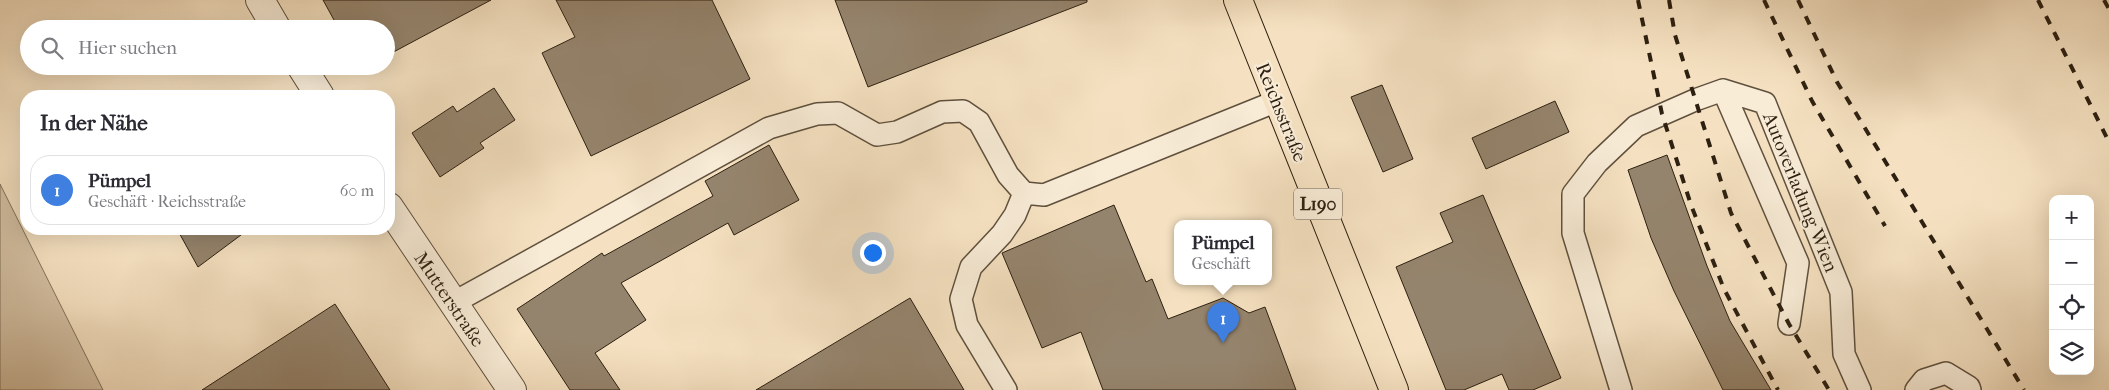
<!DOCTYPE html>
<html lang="de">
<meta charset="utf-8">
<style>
:root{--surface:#fff;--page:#f7f7f7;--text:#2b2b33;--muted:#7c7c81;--line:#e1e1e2;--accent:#8f2418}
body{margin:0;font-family:"IM FELL French Canon",serif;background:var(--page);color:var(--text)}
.controls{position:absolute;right:15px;bottom:15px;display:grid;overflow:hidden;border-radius:10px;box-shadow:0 5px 20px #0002}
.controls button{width:45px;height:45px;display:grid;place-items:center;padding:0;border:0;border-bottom:1px solid var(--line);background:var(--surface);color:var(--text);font:25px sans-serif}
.you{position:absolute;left:872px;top:252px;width:18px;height:18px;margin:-12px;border:4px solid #fff;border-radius:50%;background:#1a73e8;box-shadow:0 0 0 8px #1a73e833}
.badge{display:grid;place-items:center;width:32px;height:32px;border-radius:50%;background:var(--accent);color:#fff;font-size:16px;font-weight:700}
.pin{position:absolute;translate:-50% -41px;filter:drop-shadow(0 1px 2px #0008)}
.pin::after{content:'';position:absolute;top:26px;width:18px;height:15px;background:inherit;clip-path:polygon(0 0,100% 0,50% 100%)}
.popup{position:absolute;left:1174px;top:220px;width:98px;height:65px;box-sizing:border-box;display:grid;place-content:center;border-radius:10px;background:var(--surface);filter:drop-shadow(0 1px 4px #0005);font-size:16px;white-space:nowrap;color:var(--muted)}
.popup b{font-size:19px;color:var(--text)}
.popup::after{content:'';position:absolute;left:50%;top:100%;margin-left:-10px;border:10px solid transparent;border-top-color:var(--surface)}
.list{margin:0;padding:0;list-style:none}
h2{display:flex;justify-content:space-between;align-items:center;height:65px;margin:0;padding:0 20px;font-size:21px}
h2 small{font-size:16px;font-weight:400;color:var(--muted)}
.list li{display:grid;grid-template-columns:32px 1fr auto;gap:15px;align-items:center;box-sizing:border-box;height:70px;margin:0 10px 10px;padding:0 10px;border:1px solid var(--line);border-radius:20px}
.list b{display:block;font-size:19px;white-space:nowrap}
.list p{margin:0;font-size:16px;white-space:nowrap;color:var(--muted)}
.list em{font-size:16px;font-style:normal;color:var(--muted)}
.icon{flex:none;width:28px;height:28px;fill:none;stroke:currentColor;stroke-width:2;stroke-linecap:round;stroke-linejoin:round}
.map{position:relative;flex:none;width:2109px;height:390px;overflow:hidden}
.search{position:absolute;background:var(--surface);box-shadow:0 5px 20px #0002;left:20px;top:20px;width:375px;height:55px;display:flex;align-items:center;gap:12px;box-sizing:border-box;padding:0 18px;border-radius:28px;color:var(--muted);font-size:19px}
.panel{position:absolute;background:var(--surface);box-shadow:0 5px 20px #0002;left:20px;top:90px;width:375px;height:145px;border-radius:20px}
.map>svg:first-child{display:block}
.green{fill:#d3c0a3;stroke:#80705a}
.building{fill:#95846d;stroke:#2d2011}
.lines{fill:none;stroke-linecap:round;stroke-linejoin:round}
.service-casing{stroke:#5f503d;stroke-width:24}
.minor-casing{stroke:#5f503d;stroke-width:30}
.primary-casing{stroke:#2d2011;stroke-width:30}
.service{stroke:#f8ecd7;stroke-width:21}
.minor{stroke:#f8ecd7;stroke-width:28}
.primary{stroke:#f5e1c1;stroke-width:28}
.rail{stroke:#2d2011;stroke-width:4;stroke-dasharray:9 9;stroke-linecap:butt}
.labels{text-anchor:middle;stroke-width:4.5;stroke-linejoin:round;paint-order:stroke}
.shield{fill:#f8ecd7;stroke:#6a5d4c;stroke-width:1}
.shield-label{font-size:18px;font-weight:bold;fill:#2d2011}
.street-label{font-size:19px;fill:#2d2011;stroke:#f8ecd7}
</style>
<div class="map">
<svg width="2109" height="390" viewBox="0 0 2109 390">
<rect width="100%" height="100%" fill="#f5e1c1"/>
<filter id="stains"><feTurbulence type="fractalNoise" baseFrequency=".004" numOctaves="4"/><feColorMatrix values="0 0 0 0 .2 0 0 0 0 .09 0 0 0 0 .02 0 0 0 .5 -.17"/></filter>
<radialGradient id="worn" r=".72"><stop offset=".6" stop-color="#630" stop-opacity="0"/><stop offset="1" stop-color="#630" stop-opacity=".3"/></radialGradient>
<path class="green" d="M0,184L103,390H0Z"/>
<path class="building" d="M323,0H491L386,56V29H339Z
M556,0H712L750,79L591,156L542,53L575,37Z
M835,0H1087V2L868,87Z
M1382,85L1413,159L1383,172L1351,97Z
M494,88L515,120L480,143L484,148L440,177L412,133L453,106L457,112Z
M1555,101L1569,132L1486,169L1472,138Z
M769,145L799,200L734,235L728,223L621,283L646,320L595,353L620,390H570L517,309L602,253L604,256L713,196L705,181Z
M1667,155L1707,266L1730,321L1771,390H1723L1674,291L1651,238L1628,170Z
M1483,195L1561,378L1533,390H1509L1502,374L1464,390H1446L1396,267L1453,242L1440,213Z
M1114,205L1146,282L1152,279L1168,319L1223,298L1249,313L1265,307L1296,390H1103L1081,332L1042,348L1002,253Z
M177,229H249L198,267Z
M910,298L964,390H756Z
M335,304L390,390H202Z"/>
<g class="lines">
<defs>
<path id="service" d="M453,303L769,128L817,114L838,113L877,135L897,132L942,112L963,111L979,122L1008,175L1024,193L1044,195L1277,101
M1789,324L1798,263L1723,90L1765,103L1841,292L1844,354L1860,390
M1006,390L967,325L961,299L971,267L1002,234L1015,215L1024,193
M1621,390L1573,233V194L1597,163L1636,126L1695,100L1723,90
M1916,390L1924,380L1946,373L1969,387L1970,390"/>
<path id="minor" d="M260,0L277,29
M301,66L320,96
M389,207L512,390"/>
<path id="primary" d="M1238,0L1394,390"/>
</defs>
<use href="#service" class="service-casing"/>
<use href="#minor" class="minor-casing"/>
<use href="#primary" class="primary-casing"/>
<use href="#service" class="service"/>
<use href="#minor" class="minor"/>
<use href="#primary" class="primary"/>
<path class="rail" d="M1638,0L1662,114L1691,205L1724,289L1778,390
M1669,0L1675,35L1731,213L1789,324L1829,390
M1764,0L1812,101L1885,226
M1798,0L1837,82L2024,390
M2038,0L2109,142
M2104,0L2109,9"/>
</g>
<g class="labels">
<rect class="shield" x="1294" y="188.5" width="48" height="31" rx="4"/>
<g class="shield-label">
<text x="1318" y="210">L190</text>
</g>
<g class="street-label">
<text transform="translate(1282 112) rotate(68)" y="7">Reichsstraße</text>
<text transform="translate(1801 192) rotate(68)" y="7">Autoverladung Wien</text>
<text transform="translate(450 299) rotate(56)" y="7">Mutterstraße</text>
</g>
</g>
<rect width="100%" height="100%" filter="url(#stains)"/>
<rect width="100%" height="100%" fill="url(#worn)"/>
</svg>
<div class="controls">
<button>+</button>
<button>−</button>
<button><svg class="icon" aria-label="locate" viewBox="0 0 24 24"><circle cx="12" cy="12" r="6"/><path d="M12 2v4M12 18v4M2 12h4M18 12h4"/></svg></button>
<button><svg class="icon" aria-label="layers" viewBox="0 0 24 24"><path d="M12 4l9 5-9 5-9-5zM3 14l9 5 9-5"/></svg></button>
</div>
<div class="you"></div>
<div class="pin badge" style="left:1223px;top:343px;background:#3f7fe0">1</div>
<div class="popup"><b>Pümpel</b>Geschäft</div>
<div class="search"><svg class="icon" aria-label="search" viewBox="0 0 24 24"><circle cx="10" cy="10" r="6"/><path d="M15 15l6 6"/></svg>Hier suchen</div>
<section class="panel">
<h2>In der Nähe<small></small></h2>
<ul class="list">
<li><span class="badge" style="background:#3f7fe0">1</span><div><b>Pümpel</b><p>Geschäft · Reichsstraße</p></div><em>60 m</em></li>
</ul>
</section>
</div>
